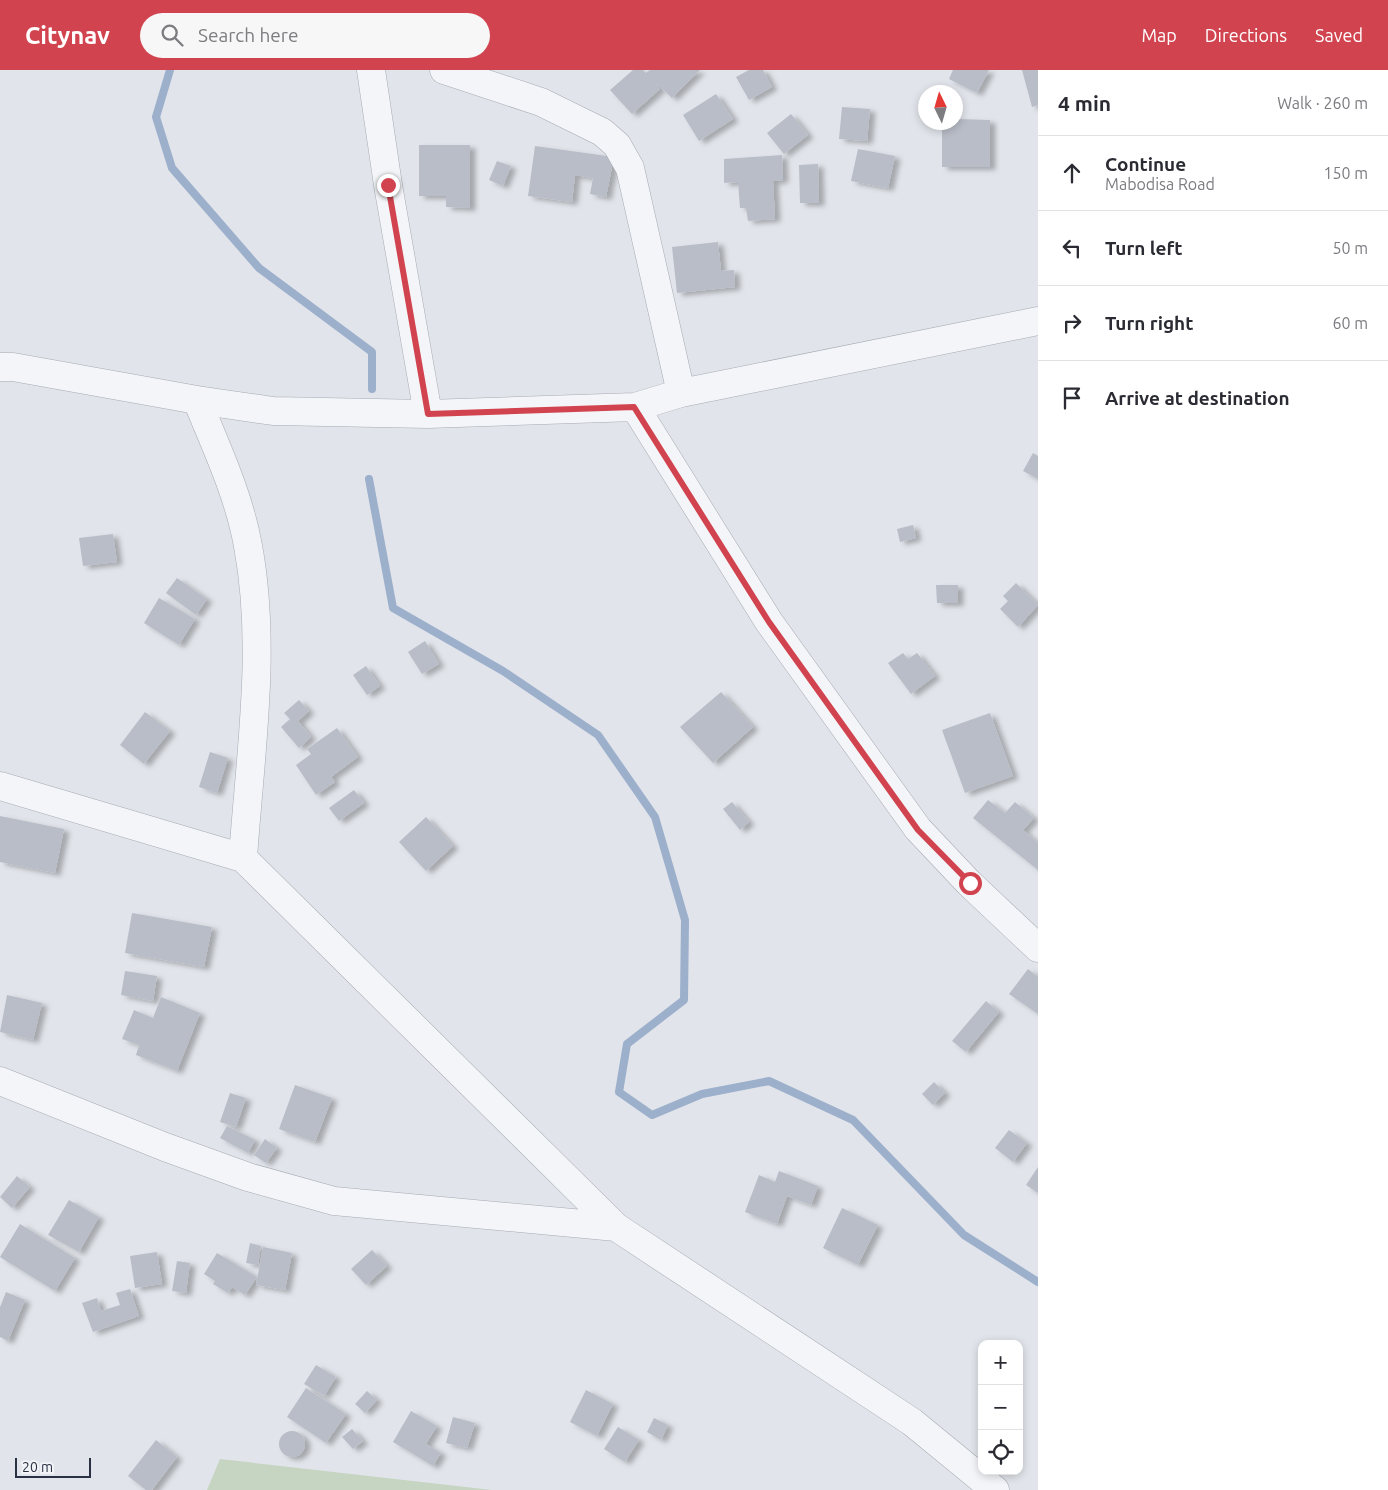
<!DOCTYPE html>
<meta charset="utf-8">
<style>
:root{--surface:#fff;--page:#f7f7f7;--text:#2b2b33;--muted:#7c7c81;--line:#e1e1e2;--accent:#d1444f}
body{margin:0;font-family:Ubuntu,sans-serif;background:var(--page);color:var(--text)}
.controls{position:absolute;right:15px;bottom:15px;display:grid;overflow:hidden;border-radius:10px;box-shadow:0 2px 8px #0003}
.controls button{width:45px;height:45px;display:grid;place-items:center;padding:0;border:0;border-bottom:1px solid var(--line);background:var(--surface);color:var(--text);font:25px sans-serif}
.compass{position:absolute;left:918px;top:15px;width:45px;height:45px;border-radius:50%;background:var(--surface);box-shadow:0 2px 8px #0003;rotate:355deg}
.scale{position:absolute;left:15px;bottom:12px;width:76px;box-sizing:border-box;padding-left:5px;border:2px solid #293142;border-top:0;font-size:14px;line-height:18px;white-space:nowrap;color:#293142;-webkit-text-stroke:4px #f1f3f7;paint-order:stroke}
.stop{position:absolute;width:15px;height:15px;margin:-11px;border:4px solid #d1444f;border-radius:50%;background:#fff}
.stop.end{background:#d1444f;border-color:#fff;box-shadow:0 1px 5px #0008}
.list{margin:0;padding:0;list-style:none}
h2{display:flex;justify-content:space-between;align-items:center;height:65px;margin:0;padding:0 20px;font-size:21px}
h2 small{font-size:16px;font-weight:400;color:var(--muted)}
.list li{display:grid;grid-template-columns:32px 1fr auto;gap:15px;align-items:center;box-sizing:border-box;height:75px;padding:0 20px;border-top:1px solid var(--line)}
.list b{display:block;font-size:19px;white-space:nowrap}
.list p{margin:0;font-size:16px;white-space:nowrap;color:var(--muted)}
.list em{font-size:16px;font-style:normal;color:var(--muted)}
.icon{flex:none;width:28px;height:28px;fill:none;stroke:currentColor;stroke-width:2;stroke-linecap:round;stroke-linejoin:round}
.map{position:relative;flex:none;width:1038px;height:1420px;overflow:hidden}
header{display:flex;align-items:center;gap:30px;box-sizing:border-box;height:70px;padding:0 25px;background:var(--accent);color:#fff}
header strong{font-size:24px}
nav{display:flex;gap:28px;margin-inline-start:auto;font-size:18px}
.search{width:350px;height:45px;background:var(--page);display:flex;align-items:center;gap:12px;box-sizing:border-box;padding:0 18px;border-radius:28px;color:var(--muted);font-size:19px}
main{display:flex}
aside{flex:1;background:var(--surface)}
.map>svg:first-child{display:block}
.green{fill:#c6d4c2}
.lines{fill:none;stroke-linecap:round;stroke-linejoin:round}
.stream{stroke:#9cafcb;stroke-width:8}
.building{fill:#b8bdc7;filter:url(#shadow)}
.minor-casing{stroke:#a6abb4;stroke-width:29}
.minor{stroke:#f4f5f8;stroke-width:28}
.route{stroke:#d1444f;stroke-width:6}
</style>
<header>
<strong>Citynav</strong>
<div class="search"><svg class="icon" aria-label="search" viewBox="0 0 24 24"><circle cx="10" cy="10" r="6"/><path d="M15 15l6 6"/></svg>Search here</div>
<nav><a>Map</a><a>Directions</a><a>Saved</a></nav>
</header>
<main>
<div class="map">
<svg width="1038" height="1420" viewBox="0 0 1038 1420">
<defs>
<filter id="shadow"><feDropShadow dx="5.5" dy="3" stdDeviation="2.5" flood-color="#0004"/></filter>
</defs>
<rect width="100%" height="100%" fill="#e1e4ea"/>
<path class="green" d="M220,1389L492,1420H207Z"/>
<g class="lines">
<path class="stream" d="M170,0L156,47L172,98L259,198L372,282V319
M369,409L393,538L503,601L598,665L655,747L685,850L684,930L627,974L619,1022L652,1045L702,1024L769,1011L853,1050L964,1165L1038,1212"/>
</g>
<path class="building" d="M633,0H643L646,3L650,0H700L672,28L653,10L660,19L632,44L610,20Z
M749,0H763L772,17L749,30L736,7Z
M953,0H989L977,23L949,9Z
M1022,0H1038V35L1032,37Z
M716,24L733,49L699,71L683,45Z
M842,37L870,39L867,71L839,69Z
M791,44L808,65L784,84L767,63Z
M956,49L990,50V97H942V52H956Z
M419,75H470V138L446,137V126H419Z
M535,76L614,87L606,127L590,124L593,108L575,105L572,132L528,126Z
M858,79L895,86L888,118L851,111Z
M782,85L783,110L773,111L775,149L748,151L746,138H740L738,112L724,113V89Z
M497,91L511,96L503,116L489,110Z
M818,94L819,133H800L799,95Z
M718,172L721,201L734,200L735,217L677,223L672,177Z
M1033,383L1038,386V409L1023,401Z
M913,455L916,468L900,472L897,459Z
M113,464L117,492L83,496L79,468Z
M177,508L207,529L196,545L166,523Z
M1016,513L1038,535L1018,557L1000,539L1008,531L1003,526Z
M936,515H958V533H937Z
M159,528L195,549L179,575L144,553Z
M425,571L439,594L422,604L408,582Z
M903,583L908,589L917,583L935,606L911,624L888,593Z
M366,596L380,616L367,625L353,605Z
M721,622L753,657L713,693L680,657Z
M299,630L309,641L298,651L311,667L299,678L281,657L290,649L284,643Z
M145,642L170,661L144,694L120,675Z
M990,643L1013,706L965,723L942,660Z
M337,658L358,687L331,707L335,712L316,725L296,695L311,684L307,679Z
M210,682L228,688L217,723L199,717Z
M354,720L364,733L339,751L329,738Z
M988,730L1005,743L1015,732L1034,748L1023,760L1038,773V800L973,748Z
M732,732L749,752L740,760L723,739Z
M0,746L64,759L55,803L0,792Z
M426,747L453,776L426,801L399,772Z
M132,843L212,857L204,897L125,883Z
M1028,899L1038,907V944L1009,924Z
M125,901L157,906L153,931L121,925Z
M7,925L42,933L33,970L0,962Z
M161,927L200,943L177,1001L136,985L139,975L122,969L134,940L153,948Z
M986,931L999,942L966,982L952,971Z
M934,1012L945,1023L933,1035L922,1024Z
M295,1015L332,1028L315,1072L279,1059Z
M230,1023L246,1028L236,1057L220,1052Z
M227,1056L255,1070L248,1083L220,1068Z
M1009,1060L1027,1073L1013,1092L995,1078Z
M265,1069L277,1078L266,1093L254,1085Z
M1038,1097V1123L1026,1115Z
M779,1101L818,1116L811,1135L787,1126L777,1154L745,1142L759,1105L775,1112Z
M17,1106L30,1117L12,1138L0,1127Z
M69,1130L99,1147L79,1182L48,1165Z
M842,1138L878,1155L858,1195L823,1178Z
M20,1154L75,1188L55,1221L0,1187Z
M250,1173L261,1176L258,1195L246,1193Z
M263,1177L292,1183L285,1220L256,1215Z
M372,1180L387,1196L366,1215L351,1199Z
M157,1182L162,1214L135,1218L130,1186Z
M217,1183L257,1207L245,1225L232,1217L228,1223L213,1214L215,1211L204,1204Z
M177,1191L190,1193L186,1223L172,1221Z
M130,1219L139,1246L93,1262L82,1233L97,1228L101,1241L120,1235L116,1223Z
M6,1222L25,1230L8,1271L0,1267V1237Z
M316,1295L336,1307L324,1326L304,1314Z
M306,1318L346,1344L326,1373L287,1347Z
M586,1320L613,1334L597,1366L570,1352Z
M367,1321L377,1330L365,1343L355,1334Z
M411,1341L437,1356L426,1374L441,1383L433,1396L393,1372Z
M453,1347L475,1353L467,1378L446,1373Z
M654,1348L668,1355L661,1370L647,1362Z
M618,1357L639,1370L625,1392L604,1379Z
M352,1359L363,1371L353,1379L342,1367Z
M279 1374a13 13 0 1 1 26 0a13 13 0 1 1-26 0Z
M156,1370L177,1387L152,1420H146L128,1406Z"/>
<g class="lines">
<defs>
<path id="minor" d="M371,0L388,115L428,344
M444,0L541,32L602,62L617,75L630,98L681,323
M0,297H13L197,330L273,341L428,344L635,337L681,323L1038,251
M197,330C216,377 239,425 248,476C267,578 250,685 243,788L616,1157
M635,337L769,552L918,759L969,813L1038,878
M0,716L243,788
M0,1011L165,1077L248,1107L334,1131L616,1157L912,1352L995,1420"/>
</defs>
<use href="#minor" class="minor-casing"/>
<use href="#minor" class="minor"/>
</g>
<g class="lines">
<path class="route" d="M388,115L428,344L634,337L769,552L918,760L970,813"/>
</g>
</svg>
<div class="controls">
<button>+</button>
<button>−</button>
<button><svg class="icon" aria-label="locate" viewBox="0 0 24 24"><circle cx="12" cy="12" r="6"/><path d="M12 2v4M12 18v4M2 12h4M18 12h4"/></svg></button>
</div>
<svg class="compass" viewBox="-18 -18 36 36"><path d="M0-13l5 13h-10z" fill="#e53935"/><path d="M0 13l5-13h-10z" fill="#7c7c81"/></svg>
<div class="scale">20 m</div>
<div class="stop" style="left:970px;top:813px"></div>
<div class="stop end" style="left:388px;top:115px"></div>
</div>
<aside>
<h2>4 min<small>Walk · 260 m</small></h2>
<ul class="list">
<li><svg class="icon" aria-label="ahead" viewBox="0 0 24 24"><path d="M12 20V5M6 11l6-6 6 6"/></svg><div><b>Continue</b><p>Mabodisa Road</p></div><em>150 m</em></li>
<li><svg class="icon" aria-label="left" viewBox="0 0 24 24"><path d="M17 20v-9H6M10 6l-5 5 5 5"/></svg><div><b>Turn left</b></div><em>50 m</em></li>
<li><svg class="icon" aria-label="right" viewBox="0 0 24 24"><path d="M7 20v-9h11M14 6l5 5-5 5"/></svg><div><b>Turn right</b></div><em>60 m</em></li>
<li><svg class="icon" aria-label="arrive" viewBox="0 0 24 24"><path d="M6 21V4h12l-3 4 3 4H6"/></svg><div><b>Arrive at destination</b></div></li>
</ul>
</aside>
</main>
